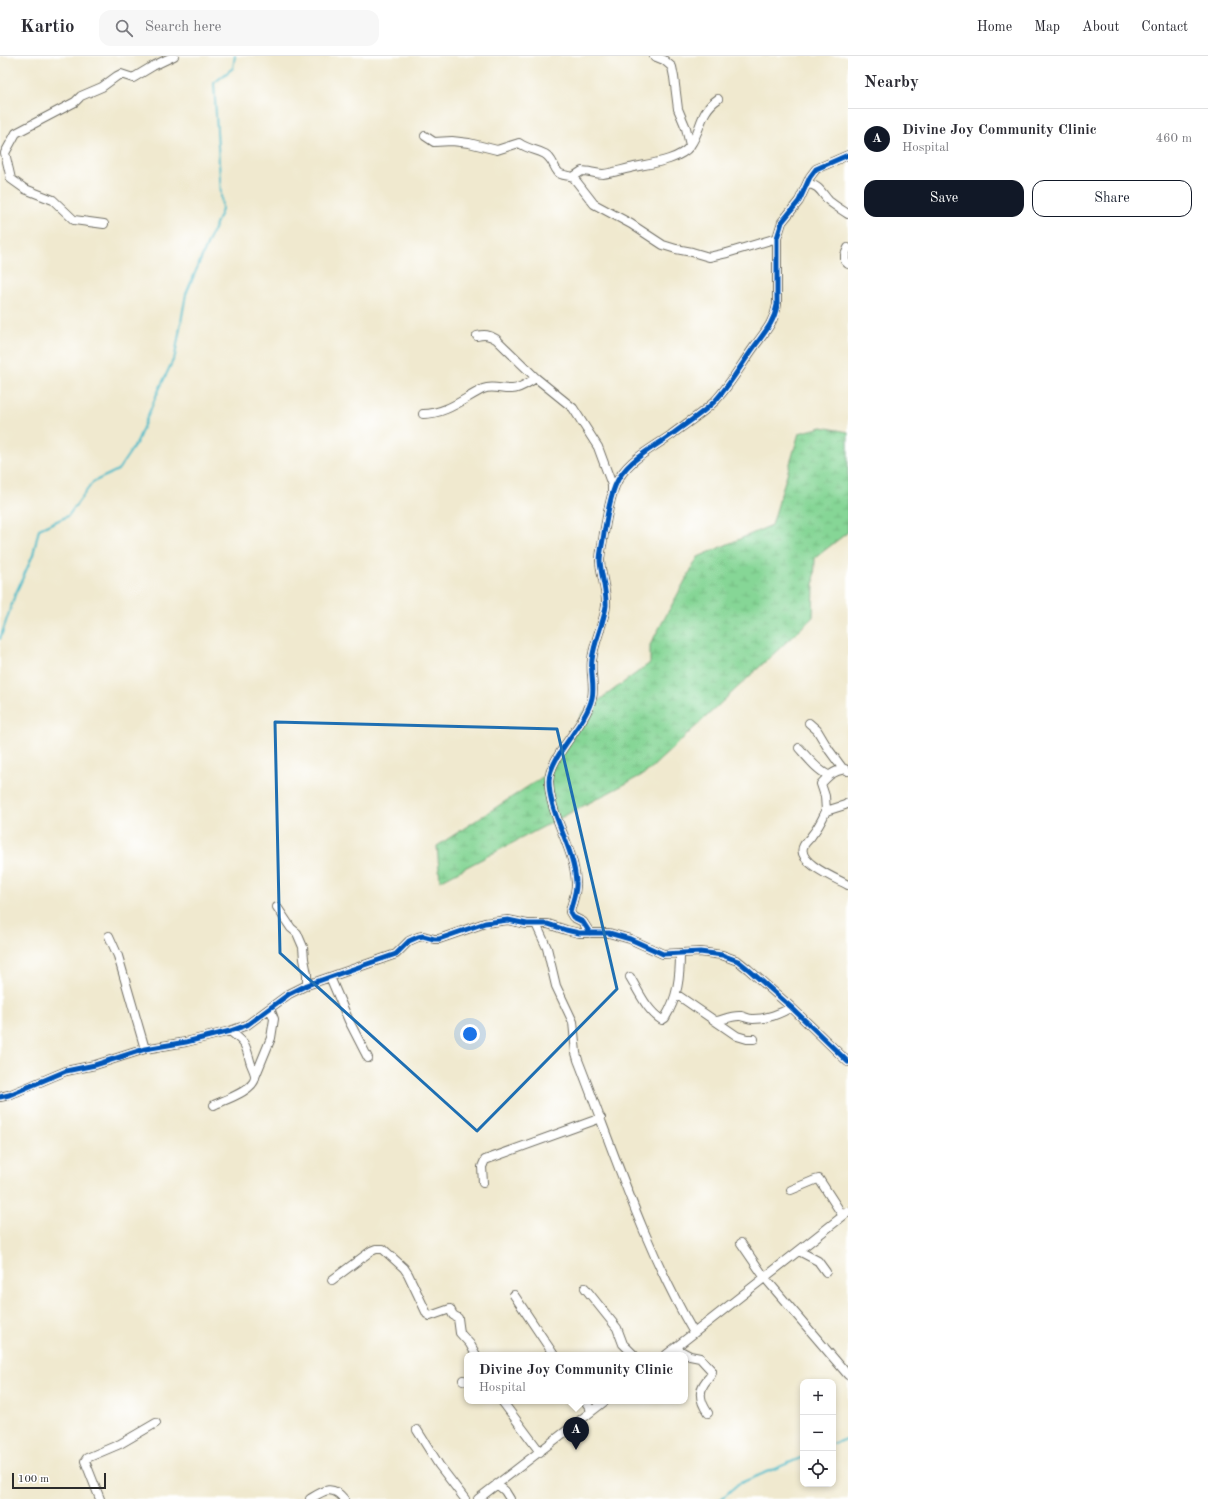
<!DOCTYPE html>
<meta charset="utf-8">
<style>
:root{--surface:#fff;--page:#f7f7f7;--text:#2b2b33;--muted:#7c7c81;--line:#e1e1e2;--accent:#111827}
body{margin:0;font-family:"Old Standard TT",serif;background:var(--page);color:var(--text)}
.controls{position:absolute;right:12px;bottom:12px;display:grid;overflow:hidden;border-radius:8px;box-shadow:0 2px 6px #0003}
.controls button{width:36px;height:36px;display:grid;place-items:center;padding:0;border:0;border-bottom:1px solid var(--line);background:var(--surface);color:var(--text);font:20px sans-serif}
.scale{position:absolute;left:12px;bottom:10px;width:94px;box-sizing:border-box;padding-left:4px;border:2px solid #2b2b2b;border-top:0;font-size:11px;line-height:14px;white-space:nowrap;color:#2b2b2b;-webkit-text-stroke:3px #fff;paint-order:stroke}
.you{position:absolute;left:470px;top:978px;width:14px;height:14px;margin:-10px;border:3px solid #fff;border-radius:50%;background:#1a73e8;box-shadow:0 0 0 6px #1a73e833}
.badge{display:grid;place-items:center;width:26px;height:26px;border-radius:50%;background:var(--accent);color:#fff;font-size:13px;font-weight:700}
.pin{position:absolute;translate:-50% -33px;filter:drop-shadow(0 1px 2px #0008)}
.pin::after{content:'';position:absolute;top:21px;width:14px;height:12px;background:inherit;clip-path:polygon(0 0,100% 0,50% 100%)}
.popup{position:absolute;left:464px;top:1296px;width:224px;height:52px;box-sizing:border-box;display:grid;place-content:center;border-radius:8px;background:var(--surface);filter:drop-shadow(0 1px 3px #0005);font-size:13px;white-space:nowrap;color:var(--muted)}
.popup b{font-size:15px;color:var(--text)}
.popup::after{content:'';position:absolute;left:50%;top:100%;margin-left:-8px;border:8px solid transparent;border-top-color:var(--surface)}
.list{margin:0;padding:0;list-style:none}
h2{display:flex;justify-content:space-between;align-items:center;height:52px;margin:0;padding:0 16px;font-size:17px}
h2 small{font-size:13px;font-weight:400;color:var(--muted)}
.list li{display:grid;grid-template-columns:26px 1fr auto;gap:12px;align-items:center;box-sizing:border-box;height:60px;padding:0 16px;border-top:1px solid var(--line)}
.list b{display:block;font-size:15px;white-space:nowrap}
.list p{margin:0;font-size:13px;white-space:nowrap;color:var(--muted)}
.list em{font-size:13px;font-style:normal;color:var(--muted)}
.actions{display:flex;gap:8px;padding:12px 16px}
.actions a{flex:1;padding:9px 0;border:1px solid var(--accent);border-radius:12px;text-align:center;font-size:14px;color:var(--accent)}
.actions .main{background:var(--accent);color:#fff}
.icon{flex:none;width:22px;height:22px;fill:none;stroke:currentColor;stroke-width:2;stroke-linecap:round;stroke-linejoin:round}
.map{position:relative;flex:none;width:848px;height:1443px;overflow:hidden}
header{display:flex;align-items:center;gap:24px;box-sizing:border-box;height:56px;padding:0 20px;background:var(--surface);border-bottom:1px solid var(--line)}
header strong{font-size:19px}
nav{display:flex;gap:22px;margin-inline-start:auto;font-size:14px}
.search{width:280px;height:36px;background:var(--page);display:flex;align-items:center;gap:10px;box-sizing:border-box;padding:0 14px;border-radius:12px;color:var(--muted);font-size:15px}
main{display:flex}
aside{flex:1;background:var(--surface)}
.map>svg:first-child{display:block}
.wetland{fill:url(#wetland-marsh);stroke:#588060}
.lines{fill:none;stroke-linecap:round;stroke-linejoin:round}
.stream{stroke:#4ebbc9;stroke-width:2}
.minor-casing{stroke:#706e64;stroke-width:10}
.minor{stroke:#fff;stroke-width:8}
.cycleway-casing{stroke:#fff;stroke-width:8}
.cycleway{stroke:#0057b8;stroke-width:5}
.marked{fill:none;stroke:#1f6fb2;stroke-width:3;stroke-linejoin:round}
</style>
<header>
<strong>Kartio</strong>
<div class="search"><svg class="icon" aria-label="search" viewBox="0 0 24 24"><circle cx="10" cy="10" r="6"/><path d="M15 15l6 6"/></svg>Search here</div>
<nav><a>Home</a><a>Map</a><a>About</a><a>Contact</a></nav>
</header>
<main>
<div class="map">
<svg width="848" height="1443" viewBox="0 0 848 1443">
<defs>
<pattern id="wetland-marsh" width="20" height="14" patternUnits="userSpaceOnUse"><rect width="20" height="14" fill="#86d696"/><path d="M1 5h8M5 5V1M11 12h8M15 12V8" fill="none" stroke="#74b881"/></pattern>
</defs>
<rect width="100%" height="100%" fill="#fff"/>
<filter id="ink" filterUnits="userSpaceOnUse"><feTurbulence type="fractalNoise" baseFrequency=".025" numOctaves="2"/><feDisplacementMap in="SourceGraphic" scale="8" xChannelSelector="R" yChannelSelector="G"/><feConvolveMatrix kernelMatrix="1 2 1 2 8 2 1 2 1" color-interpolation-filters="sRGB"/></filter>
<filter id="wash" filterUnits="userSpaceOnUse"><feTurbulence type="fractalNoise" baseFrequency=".012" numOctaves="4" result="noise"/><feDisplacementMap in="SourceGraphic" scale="16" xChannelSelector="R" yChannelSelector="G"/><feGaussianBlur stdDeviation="0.9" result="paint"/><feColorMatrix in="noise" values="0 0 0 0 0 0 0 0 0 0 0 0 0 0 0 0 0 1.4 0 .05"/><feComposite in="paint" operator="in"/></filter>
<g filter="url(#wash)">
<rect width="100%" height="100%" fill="#f0e9cf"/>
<path class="wetland" d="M822,371L848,376V476L815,502L813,561L646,717L440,825L437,790L544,720L572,681L582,657L650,607V589L698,501L772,469L799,377Z"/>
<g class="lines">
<path class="stream" d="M0,583L15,539L33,499L39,473L68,460L93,426L118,414L137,386L156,340L175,300L186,238L222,154L214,27L233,12L235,0
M833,1388L848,1382
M721,1443L738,1428L803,1401"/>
</g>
</g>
<g filter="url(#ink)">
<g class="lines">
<defs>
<path id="minor" d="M654,0L664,4L672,11L674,21L678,53L686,72L690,89
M425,80L434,86L452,85L469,87L497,94L519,87C529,94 536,93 545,98C553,103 553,110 558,116C561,120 568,119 573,121L594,148L631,168L663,189L676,193L692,196L709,201L727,197L777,182
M573,121L582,115C589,115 595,118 603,118C612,117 621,114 630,112C647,108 679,105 690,90C702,73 699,56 718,43
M807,128C820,129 821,137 829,145C835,150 842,154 848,158
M104,168L74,164L53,144L25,133L11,123L5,97L16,77L75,46L81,40L102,31L117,20L121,18L133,22L153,10L174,0
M848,192L845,199V205L848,208
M477,280C485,278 489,279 496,283L536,322L573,352L598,391L612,429V435
M423,358C446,358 463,343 483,333C493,329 502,334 512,333C520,333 529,326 536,322
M809,667L817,674L829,694L843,713
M799,692C807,701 817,714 828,719
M848,747L845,749L826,755C822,764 818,772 812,779C810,783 806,785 804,789C794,806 837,823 848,829
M826,755L825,740L821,728C828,720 833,715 845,713L848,715
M277,851L291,872L297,877L303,891L304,903L307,918V929
M536,868L547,892L556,930L573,966L576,997L578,1004C614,1096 644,1191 694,1277
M590,877L583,866L573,861L570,856C572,846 577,836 576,826C574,790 549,759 549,725C550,699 586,669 592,642C595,630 590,616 592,604C594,585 604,567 606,550C607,535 601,520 600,505C600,496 603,486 604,477C607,462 609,445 615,430C625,405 650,394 671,379C685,368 702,358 715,345C730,329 741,309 754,291C764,277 774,267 777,249V182L782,166L799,145L810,121L816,113L848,99
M109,880L118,900L145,993
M330,921L349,965L368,1002
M630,921C639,936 647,955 662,964L665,962C678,941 680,921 680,897
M676,938L737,980L747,983H754
M717,965C725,963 733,959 741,960C745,961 749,963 753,963C766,963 781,958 791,951
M255,1021L271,982L274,963L270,952
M0,1041L9,1039L66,1015L95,1009L145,993L186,986L230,975L247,969L289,938L307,929L396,898L409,885L418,881L423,880L434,883H439L485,867L508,864L527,868H548L566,874L579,877H609L630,883L663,898L700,896L722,899L738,905L748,913L791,951L848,1006
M214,1049C224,1044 253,1035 255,1022C256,1017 251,1010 250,1005C245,986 245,987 230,975
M483,1127L482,1111L485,1104L601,1062
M791,1134L815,1124L819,1123L843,1160L847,1156
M741,1187L765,1222L848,1319
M799,1195L818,1205L826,1216
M332,1224L371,1195L376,1193H383L404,1212L408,1218L427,1258L430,1260L450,1253L453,1259L458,1262L460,1277L470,1288L476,1299
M585,1232L617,1272L623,1288L634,1299
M514,1239L554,1299
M675,1292L690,1300L700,1302L712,1315C712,1320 709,1321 706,1325C697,1336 701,1347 708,1357
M666,1299L848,1156
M463,1324L467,1325
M502,1345L540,1396
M585,1345L592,1355
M417,1374L439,1409L465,1443
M497,1428L505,1435L510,1443
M100,1443L85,1405L87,1402L120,1388L156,1367
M310,1443C323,1435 332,1428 344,1443
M478,1443L605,1345"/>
</defs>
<use href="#minor" class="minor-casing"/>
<use href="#minor" class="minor"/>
<defs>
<path id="cycleway" d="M590,877L583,866L573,861L570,856C572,846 577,836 576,826C574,790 549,759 549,725C550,699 586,669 592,642C595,630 590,616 592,604C594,585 604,567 606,550C607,535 601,520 600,505C600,496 603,486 604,477C607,462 609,445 615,430C625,405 650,394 671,379C685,368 702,358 715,345C730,329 741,309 754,291C764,277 774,267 777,249V182L782,166L799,145L810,121L816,113L848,99
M0,1041L9,1039L66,1015L95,1009L145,993L186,986L230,975L247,969L289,938L307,929L396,898L409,885L418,881L423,880L434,883H439L485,867L508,864L527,868H548L566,874L579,877H609L630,883L663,898L700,896L722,899L738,905L748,913L791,951L848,1006"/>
</defs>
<use href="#cycleway" class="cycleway-casing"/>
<use href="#cycleway" class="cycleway"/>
</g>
</g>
<path class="marked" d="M275,666L557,673L617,933L477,1075L280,897Z"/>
</svg>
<div class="controls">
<button>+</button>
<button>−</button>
<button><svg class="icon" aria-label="locate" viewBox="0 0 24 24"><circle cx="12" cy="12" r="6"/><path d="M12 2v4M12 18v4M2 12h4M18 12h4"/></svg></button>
</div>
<div class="scale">100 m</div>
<div class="you"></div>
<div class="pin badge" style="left:576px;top:1394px">A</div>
<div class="popup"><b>Divine Joy Community Clinic</b>Hospital</div>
</div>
<aside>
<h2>Nearby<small></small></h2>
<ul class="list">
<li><span class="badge">A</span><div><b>Divine Joy Community Clinic</b><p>Hospital</p></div><em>460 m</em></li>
</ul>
<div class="actions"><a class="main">Save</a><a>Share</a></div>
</aside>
</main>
